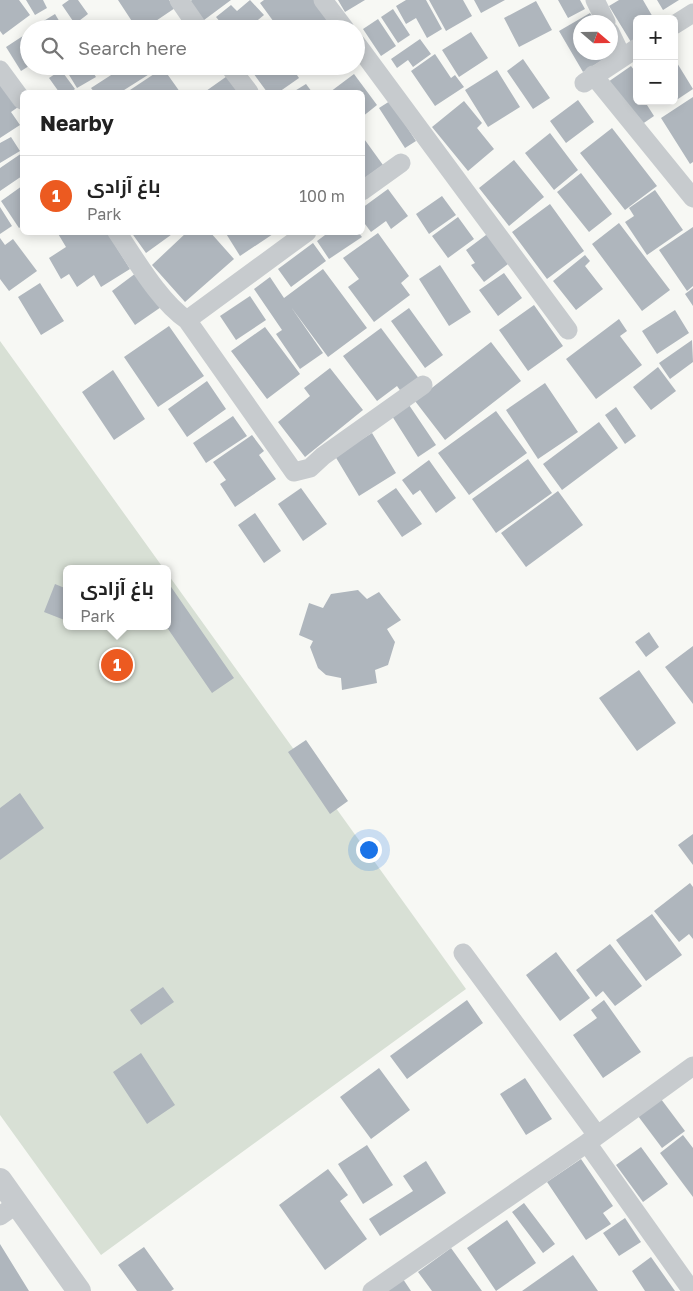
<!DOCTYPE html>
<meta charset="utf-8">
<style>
:root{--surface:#fff;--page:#f2f2f2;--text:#222;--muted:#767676;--line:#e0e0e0;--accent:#ec5a20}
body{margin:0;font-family:"Golos Text",Cairo,sans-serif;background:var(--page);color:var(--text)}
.controls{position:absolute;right:15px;top:15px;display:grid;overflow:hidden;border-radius:8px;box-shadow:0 2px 12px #0003}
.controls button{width:45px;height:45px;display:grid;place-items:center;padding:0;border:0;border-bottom:1px solid var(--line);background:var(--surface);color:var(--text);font:25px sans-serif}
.compass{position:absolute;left:573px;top:15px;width:45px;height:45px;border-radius:50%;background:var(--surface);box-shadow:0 2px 12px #0003;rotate:110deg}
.you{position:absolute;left:368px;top:849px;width:18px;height:18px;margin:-12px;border:4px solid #fff;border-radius:50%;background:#1a73e8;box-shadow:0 0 0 8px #1a73e833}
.badge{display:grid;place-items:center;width:32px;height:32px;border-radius:50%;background:var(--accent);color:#fff;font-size:16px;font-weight:700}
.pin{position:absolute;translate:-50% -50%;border:2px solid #fff;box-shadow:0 1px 5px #0006}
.popup{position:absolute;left:63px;top:565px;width:108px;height:65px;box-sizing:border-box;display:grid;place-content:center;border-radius:8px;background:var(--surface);filter:drop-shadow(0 1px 4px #0005);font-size:16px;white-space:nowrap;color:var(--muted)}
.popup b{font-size:19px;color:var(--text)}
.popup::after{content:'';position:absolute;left:50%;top:100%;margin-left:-10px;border:10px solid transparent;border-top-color:var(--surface)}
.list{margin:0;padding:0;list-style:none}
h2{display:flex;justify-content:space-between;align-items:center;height:65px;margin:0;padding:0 20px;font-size:21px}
h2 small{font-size:16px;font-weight:400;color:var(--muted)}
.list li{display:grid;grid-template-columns:32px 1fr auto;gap:15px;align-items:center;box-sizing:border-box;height:80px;padding:0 20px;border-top:1px solid var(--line)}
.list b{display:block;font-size:19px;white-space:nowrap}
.list p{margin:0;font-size:16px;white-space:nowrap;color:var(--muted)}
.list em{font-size:16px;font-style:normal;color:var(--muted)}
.icon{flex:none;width:28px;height:28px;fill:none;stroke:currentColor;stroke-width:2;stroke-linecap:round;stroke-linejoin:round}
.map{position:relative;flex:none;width:693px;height:1291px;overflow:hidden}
.search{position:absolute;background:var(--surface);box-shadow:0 2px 12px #0003;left:20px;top:20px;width:345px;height:55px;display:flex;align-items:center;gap:12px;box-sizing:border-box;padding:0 18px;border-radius:28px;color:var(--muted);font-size:19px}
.panel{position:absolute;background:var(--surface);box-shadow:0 2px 12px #0003;left:20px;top:90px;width:345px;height:145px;border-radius:8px}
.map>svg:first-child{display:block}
.green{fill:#d8e0d5}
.building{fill:#afb6bd}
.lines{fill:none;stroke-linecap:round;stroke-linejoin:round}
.minor{stroke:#c7cbce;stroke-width:19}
.tertiary{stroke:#c7cbce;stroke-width:24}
</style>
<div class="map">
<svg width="693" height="1291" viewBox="0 0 693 1291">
<rect width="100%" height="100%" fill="#f7f8f4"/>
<path class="green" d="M0,341L164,569H67V626H167V573L466,989L101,1255L0,1115Z"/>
<path class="building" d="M0,0H19L30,15L3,35L0,31Z
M26,0H43L47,8L35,15Z
M69,0H78L88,14L75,24L62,5Z
M118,0H169L175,8L144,29H137Z
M192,0H231L200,23L186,4Z
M250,0L264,15L247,29H226L216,17L231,5L237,11Z
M264,0H317L339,29H279L260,3Z
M338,0H365L345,12Z
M406,0H426L442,29L427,38L416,18L406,24L396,6Z
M429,0H463L472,16L446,31Z
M474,0H505L481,13Z
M558,0H580L585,9L568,18Z
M619,0H643L654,19H637V45L634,47L609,6Z
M657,0H679L663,10Z
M536,1L552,30L519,47L504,18Z
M393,9L410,35L398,43L381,17Z
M590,13L596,22H580V52L614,53L583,72L559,31Z
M55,14L64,29H40L37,25Z
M378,19L396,46L381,56L363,29Z
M88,21L94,29H77Z
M29,32V66L21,71L6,47Z
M471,32L488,58L459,77L442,50Z
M420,39L431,54L413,67L408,60L397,68L391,59Z
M435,54L451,78L455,75L464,87L435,106L411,71Z
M674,58L693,89L669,105L666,101H674Z
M523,59L550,98L533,109L507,71Z
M71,66H89L96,77L77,88L66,70Z
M98,66H115L103,74Z
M125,66H162L121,92H94L91,88Z
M248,66H291L299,78L279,92H267Z
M631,66L637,74V101H653L647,105L654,116L638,127L608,82Z
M163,68L180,92H127Z
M61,70L75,89L71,92H59L49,78Z
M497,70L520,107L488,127L465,90Z
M230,74L243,92H208L206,91Z
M354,74L377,105L362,117V92H330Z
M0,84L21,105L11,112L20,125L0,138Z
M306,84L312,92H293Z
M693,97V162L690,164L661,118Z
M578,100L594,122L566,143L550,121Z
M390,101L416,141L405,148L379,108Z
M464,101L482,123L477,128L494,149L468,171L432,127Z
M612,128L657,186L625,210L580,153Z
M550,133L578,170L554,190L525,153Z
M362,136L383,165L362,180Z
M11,137L20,151L0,163V143Z
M22,153V176L0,191V168Z
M514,160L544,197L509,226L479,188Z
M581,173L612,214L589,232L557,192Z
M22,186V226L19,228L1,201Z
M388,189L408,216L391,229L386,221L371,232L362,220V208Z
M655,190L683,230L647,255L625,222L634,216L629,208Z
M442,196L456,215L429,234L416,214Z
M550,204L584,251L547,279L512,232Z
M0,207L12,226L0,234Z
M458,217L474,239L448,258L432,236Z
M619,223L670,290L642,311L592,244Z
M693,227V286L687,291L659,250Z
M57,232H107L130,269L101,287L94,275L77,287L69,274L61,279L49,258L66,247Z
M131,232H175L146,253Z
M187,232H210L234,259L185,302L152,265Z
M225,232H276L240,256Z
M329,232H358L362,237L329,259L317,241Z
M490,232L512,261L484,282L471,265L475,263L466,250Z
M378,233L409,276L401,283L410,295L374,322L348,287L359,279L343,258Z
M0,238L5,245L13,239L37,271L9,291L0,279Z
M313,243L326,261L291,287L278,269Z
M585,255L590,261L585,266L603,289L576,310L553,281Z
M440,265L471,312L449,326L419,279Z
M323,269L367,328L328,357L291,307L323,353L300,369L276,334L282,330L254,289L270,277L284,298Z
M140,270L164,305L135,325L112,291Z
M504,273L522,298L498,316L479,290Z
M40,283L64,321L41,335L18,297Z
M693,288V306L685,294Z
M250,296L266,320L236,340L220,316Z
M534,305L563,346L528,371L499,330Z
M409,308L443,355L425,368L391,321Z
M675,310L689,333L657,354L642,331Z
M619,319L627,331L620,336L642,365L596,399L566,359Z
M169,326L204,376L158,407L124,357Z
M265,327L300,374L267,399L231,351Z
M381,328L420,380L402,393L397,386L377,401L343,356Z
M692,340L693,362L670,379L659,363Z
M491,342L521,381L445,440L415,401Z
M658,367L676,391L651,410L633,387Z
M330,368L363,410L305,457L278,422L310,396L304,388Z
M113,370L145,419L114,440L82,392Z
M207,381L226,409L187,437L168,409Z
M545,383L578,432L538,459L506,410Z
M409,405L436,445L418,457L392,416Z
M616,407L636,436L625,444L605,415Z
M496,411L527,453L469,495L438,453Z
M233,416L247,436L206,463L193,443Z
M599,422L618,448L562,490L543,464Z
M372,433L396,473L359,496L335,456Z
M252,435L264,451L259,455L276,479L235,507L220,484L226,480L213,462Z
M528,459L552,493L496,533L472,499Z
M429,460L456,498L436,513L420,490L413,495L402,480Z
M301,488L327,524L303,541L278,504Z
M396,488L422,524L402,537L377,501Z
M558,491L583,525L526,567L501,533Z
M255,513L281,551L264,563L238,525Z
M167,581L234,678L212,693L166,626Z
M55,584L67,589V621L44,612Z
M358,590L367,599L379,592L401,620L387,629L395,642L388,665L375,670L377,683L342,690L341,678L326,675L318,668L310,647L313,641L299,635L309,603L323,608L331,594Z
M649,632L659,647L646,657L635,642Z
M693,646V704L665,667Z
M639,670L676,723L637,751L599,698Z
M306,740L348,801L330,814L288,752Z
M20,793L44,828L0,860V808Z
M693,834V865L678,845Z
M690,883L693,887V939L689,934L679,942L654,911Z
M652,914L682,955L646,981L616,940Z
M610,944L642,986L615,1006L603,991L596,997L576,970Z
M556,952L590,998L560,1021L526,975Z
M163,987L174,1002L141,1025L130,1010Z
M467,1000L483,1023L407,1079L390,1056Z
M604,1000L641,1052L603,1078L573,1035L597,1018L591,1010Z
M141,1053L175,1105L147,1124L113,1072Z
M379,1068L410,1110L371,1139L340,1097Z
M525,1078L552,1119L526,1135L500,1094Z
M661,1099L685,1131L662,1148L638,1116Z
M683,1135L693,1148V1197L660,1153Z
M367,1145L393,1185L363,1204L338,1164Z
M641,1147L668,1184L643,1202L616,1165Z
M581,1159L613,1206L603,1213L611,1224L586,1240L547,1182Z
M426,1161L446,1193L380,1236L369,1219L413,1191L403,1176Z
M328,1169L348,1195L340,1201L367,1239L325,1270L279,1205Z
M524,1203L555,1244L543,1253L512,1212Z
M625,1218L641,1242L619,1256L603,1233Z
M507,1220L536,1263L496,1291L467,1248Z
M0,1244L29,1291H0Z
M144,1247L174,1289L171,1291H137L118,1265Z
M451,1248L482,1291H432L418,1272Z
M573,1255L598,1291H522Z
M651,1257L675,1291H645L632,1271Z
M403,1279L411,1291H386Z"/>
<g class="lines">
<path class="minor" d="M179,0L199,29
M323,0L345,29
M595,0L606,22
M674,25L693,13
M610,32L622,57
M356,43L568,330
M229,66L249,92
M0,70L22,100
M593,75L693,198
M584,83L637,48
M362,191L401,163
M117,232C136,260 160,302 187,320L294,472L310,468L323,456L423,385
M187,320L307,232
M463,953L597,1135
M587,1143L692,1291
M0,1216L17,1204
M372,1291L587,1143L693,1066"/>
<path class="tertiary" d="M0,1180L79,1291"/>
</g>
</svg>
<div class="controls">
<button>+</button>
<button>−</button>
</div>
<svg class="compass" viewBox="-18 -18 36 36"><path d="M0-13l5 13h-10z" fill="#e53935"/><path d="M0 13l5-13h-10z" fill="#767676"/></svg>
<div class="you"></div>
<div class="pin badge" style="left:117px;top:665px">1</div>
<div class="popup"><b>باغ آزادی</b>Park</div>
<div class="search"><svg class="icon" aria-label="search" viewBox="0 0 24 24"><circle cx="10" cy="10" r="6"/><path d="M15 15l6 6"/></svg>Search here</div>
<section class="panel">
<h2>Nearby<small></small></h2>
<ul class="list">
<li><span class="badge">1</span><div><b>باغ آزادی</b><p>Park</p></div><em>100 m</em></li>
</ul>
</section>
</div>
